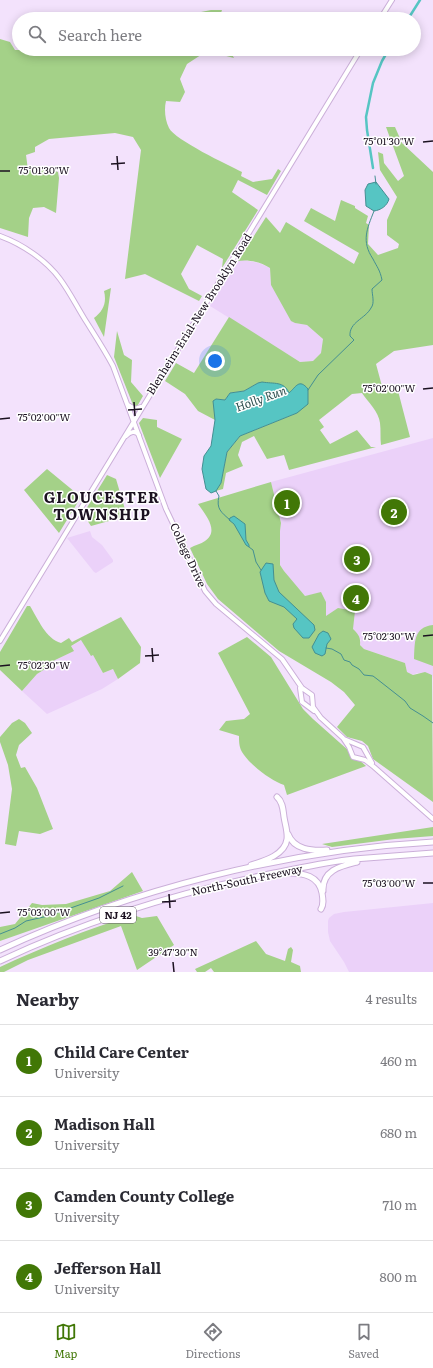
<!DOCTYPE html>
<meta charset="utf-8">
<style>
:root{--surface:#fff;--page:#f7f7f7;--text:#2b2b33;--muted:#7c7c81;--line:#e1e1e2;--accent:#417706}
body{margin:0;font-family:Literata,serif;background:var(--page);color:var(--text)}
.you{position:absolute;left:215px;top:361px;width:14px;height:14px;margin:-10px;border:3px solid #fff;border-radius:50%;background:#1a73e8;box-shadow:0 0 0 6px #1a73e833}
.badge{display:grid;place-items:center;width:26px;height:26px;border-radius:50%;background:var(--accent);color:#fff;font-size:13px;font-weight:700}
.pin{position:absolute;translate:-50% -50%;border:2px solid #fff;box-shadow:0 1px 4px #0006}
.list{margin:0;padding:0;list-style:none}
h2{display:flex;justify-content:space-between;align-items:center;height:52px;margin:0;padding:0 16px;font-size:17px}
h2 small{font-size:13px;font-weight:400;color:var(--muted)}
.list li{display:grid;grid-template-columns:26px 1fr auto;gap:12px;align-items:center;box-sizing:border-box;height:72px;padding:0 16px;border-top:1px solid var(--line)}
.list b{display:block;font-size:15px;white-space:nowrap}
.list p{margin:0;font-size:13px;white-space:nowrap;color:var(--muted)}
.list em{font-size:13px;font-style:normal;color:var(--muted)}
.icon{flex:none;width:22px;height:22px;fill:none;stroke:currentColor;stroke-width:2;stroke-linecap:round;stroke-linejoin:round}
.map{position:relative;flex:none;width:433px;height:972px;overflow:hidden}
.search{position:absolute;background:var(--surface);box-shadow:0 2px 10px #0003;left:12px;right:12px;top:12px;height:44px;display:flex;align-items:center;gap:10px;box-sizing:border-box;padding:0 14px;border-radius:22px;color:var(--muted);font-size:15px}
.sheet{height:340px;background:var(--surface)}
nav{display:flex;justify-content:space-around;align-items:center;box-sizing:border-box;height:56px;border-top:1px solid var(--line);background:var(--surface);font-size:11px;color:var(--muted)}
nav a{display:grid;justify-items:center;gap:2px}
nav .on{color:var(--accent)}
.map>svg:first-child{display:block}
.built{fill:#ebd1f9}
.green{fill:#a4d188}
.water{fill:#56c5c3;stroke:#448f92}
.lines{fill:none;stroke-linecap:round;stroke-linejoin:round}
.stream{stroke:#448f92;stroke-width:1}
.canal{stroke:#56c5c3;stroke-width:2.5}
.major-casing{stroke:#cbafd9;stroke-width:6}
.highway-casing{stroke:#cbafd9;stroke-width:7}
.major{stroke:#fff;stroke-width:4}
.highway{stroke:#fff;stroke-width:5}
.ticks{fill:none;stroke:#1b1120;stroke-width:1.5}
.labels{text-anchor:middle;stroke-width:3;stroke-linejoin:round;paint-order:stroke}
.shield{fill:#fff;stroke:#5f5863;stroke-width:1}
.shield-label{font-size:10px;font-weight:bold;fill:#1b1120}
.street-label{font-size:11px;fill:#1b1120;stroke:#fff}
.water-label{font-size:12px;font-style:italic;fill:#2d4f4e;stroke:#fff}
.district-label{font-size:15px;font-weight:bold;letter-spacing:1px;fill:#1b1120;stroke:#fff}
.ticks-label{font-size:10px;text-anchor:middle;fill:#1b1120;stroke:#fff;stroke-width:3;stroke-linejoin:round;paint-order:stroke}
</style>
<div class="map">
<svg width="433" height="972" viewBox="0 0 433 972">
<rect width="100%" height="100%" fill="#f3e2fc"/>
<path class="built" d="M243,260L259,263L270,268L271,285L295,323L307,325L323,339L321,353L313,361L300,362L210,306L238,261Z
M433,438V679L432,675L417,673L413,675L407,672L405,663L364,649L360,645L361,640L325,617L326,602L316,594L305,596L291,581L280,565V531L281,523L271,482Z
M90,531L92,537L102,545L113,560V562L96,573L94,572L67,538Z
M82,640L90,655H93L103,673L113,669L118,679L102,689L47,714L22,691L37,674L50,666L53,661L73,651L71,646Z
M433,903V972H349L344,962L330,941L328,932V921L329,918L334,914L344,912Z"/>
<path class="green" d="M211,10H222L219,19H189L191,14Z
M132,13L148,19H100L102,18Z
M0,39L10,42L15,50L229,49L234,58L207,51L187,64L180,79L185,92L180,102L166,101C164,109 165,120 169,128C175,140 228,165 242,172L241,176L253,182L272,179L278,169L281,171L267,195L238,180L232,192L258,210L222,268L223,259L197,245L181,274L189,289L202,296L199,301L145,274L125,279L141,150L133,137L115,133L49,139L35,147V152L26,155L28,170L49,169L58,172L59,178L56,213L44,207L33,208L29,218L28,237L0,228Z
M386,127H395L402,143L433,172V345L394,351L376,364L383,390L397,387L410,437L381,445C380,438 381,430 380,423C379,412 368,402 362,393L352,394L319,420L324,427L320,430L330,444L357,430L371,447H376L289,470L284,455L267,459L254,436L242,442L238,455L243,466L226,473L223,489L212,492L221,483L227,452L240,436L297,413L289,393L258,383L244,391L230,393L225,400L215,399V420L198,411L185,394L165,381L176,363L194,373L229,317L300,362L313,361L321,353L323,339L307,325L295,323L291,321L271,285L270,268C261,262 248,259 238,261L266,217L280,233L286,222L354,264L359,253L304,221L311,208L335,221L341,200L355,206V208L368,216L366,223L369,225L368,244L378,255L398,248L399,244L387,235V220L397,197L380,170L378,152L383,154L384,163L398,181L404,176Z
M111,288L104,337L94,318C103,311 107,303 104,291Z
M117,331L124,355L132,360L131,382L143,396L135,410L114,357Z
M143,418L157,420V427L182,439L160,478L139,423Z
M47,469L81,497L59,533L24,490Z
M107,475L116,479L127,516L91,526L83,514Z
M271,482L281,523L280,531V565L284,571L305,596L321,592L326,602V616L338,608L355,611L353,629C358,634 361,637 360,645L364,649L405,663L407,672L413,675L425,672L432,675L433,802L373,759L368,746L362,741L347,737L337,727L355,705L344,692L331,682L279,651L218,599L207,584L190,548C195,545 201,544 205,541C220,531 205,514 198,504Z
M27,606H30C38,619 46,639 61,643L69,638L72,642L121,617L141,647L140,663L118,679L113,669L103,673L93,655L91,656L81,640L71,646L74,651L53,661L50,666L37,674L22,691L0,670V652Z
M433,625V666L414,659C415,643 413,627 433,625Z
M247,637L271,657L303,709L313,719L366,766L287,795L284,785C271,781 249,764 242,752C239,747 239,741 239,736L219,730L226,721L244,719L250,714L218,653Z
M19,719L25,723L32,733L19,745L16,755L21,768L25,767L37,788L53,829L40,834L19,831L16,846L5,844L12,789L8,765L0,742V737L12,723Z
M433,827V836L395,839L332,847L322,844Z
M132,872L143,891L0,941V927L15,924L32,903L42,905L66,904L110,891Z
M133,915L142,918L157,916L174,945L137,970L121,926L28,960L4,972H0V967C43,947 88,929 133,915Z
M256,941L266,954L285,961L288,949L291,947L293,950L291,962L300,966L301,972H214L211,968L205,972H197L195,969Z"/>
<path class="water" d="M376,182L389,199C387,206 381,210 374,211L366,206L365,190L368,184Z
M262,382C274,384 284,381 289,393C296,387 299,378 308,389V404L297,413L240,436L227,452L221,483L216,491L211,493L206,489L202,469L204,456L211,446L215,420L213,401L216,399L225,400L230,393L244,391L258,383Z
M234,516L245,524L246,540L249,545V547L246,545L234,524L229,520L230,518Z
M266,563L273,564L274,580L279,592L314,625L315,630L309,638H303L294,628L293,624L297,619L284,607L269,601L265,593L260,572Z
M323,631L328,633L331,639L327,644L325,654L322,656L315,653L312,647L319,634Z"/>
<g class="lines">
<path class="stream" d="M375,176L376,184
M308,390L318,375L353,341L354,340L350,336C349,322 365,319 371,308C375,303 372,295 372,289L382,280C380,270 377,267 373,259C361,241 367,229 374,211
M216,491L219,496C216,509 221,512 230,520
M249,547L253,550L256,562L261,570
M326,648L332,649L341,654L344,660L350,662L352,665L359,669L364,675L373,676L377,679L405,701L410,708L423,716L433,723
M0,934L15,928L26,921L48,916L99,898L123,886"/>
<path class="canal" d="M408,19L420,0
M373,168L367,130L366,117L373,83L382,61L389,49"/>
<defs>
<path id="major" d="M380,19L392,0
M0,236C22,244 46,260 60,279C69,291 76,305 84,318C94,334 104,349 113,366L166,509L205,591L216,604L282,659L302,688L312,695L313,707L321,718
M128,405L135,409L141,407
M126,436C130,432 135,430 139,435
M0,641L361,49
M300,688L302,702L314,711
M320,717L343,738L349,747L353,757L365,760L374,767L433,819
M344,739L363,747L372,763"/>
<path id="highway" d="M288,834C294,850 312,851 327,850
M251,865C264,861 285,855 287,839C288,832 285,824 284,817C283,810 283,802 277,797
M288,873C304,873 319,876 322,893C323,899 324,904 321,909
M323,891C322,870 341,866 357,862
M0,950C132,889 287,850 433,842
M0,961C87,920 180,892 274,873C300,868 327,862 354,859C381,857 407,855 433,853"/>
</defs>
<use href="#major" class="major-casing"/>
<use href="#highway" class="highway-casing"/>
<use href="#major" class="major"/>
<use href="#highway" class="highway"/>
</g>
<path class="ticks" d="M423,142L433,141M117,156L118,170M111,164L125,163M0,171H10M423,389L433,388M134,402L135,416M128,410L142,409M0,419L10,418M423,636L433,635M152,648L153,662M145,656L159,655M0,666L10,665M423,883H433M169,894L170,908M162,902L176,901M0,913L10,912M173,962L174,972"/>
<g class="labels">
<rect class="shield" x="100" y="907" width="36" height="16" rx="3"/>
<g class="shield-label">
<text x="118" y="919">NJ 42</text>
</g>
<g class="street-label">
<text transform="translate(199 314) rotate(-58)" y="4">Blenheim-Erial-New Brooklyn Road</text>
<text transform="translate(188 555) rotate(65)" y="4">College Drive</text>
<text transform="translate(247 880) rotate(-12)" y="4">North-South Freeway</text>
</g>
<g class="water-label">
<text transform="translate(261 399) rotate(-20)" y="4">Holly Run</text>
</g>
<g class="district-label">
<text x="102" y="503">GLOUCESTER<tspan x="102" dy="17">TOWNSHIP</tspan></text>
</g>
</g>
<g class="ticks-label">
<text x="389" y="145">75°01'30"W</text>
<text x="44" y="174">75°01'30"W</text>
<text x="389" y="392">75°02'00"W</text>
<text x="44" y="421">75°02'00"W</text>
<text x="389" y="640">75°02'30"W</text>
<text x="44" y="669">75°02'30"W</text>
<text x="389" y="887">75°03'00"W</text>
<text x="44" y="916">75°03'00"W</text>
<text x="173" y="956">39°47'30"N</text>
</g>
</svg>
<div class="you"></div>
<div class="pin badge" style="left:287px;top:503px">1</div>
<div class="pin badge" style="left:394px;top:512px">2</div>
<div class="pin badge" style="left:357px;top:559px">3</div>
<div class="pin badge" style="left:356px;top:598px">4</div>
<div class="search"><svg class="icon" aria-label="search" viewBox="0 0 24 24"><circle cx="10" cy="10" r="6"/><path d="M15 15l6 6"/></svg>Search here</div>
</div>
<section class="sheet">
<h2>Nearby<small>4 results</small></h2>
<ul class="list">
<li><span class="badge">1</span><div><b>Child Care Center</b><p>University</p></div><em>460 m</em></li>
<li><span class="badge">2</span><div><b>Madison Hall</b><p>University</p></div><em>680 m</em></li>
<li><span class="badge">3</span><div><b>Camden County College</b><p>University</p></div><em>710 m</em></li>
<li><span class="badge">4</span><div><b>Jefferson Hall</b><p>University</p></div><em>800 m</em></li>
</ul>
</section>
<nav>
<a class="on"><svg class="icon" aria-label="map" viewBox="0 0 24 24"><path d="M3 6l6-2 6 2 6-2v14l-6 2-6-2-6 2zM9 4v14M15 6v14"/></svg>Map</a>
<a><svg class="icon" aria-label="directions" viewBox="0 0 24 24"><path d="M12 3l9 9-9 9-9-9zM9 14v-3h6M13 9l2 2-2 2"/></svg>Directions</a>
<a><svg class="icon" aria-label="saved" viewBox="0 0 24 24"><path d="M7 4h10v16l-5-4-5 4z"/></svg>Saved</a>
</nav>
